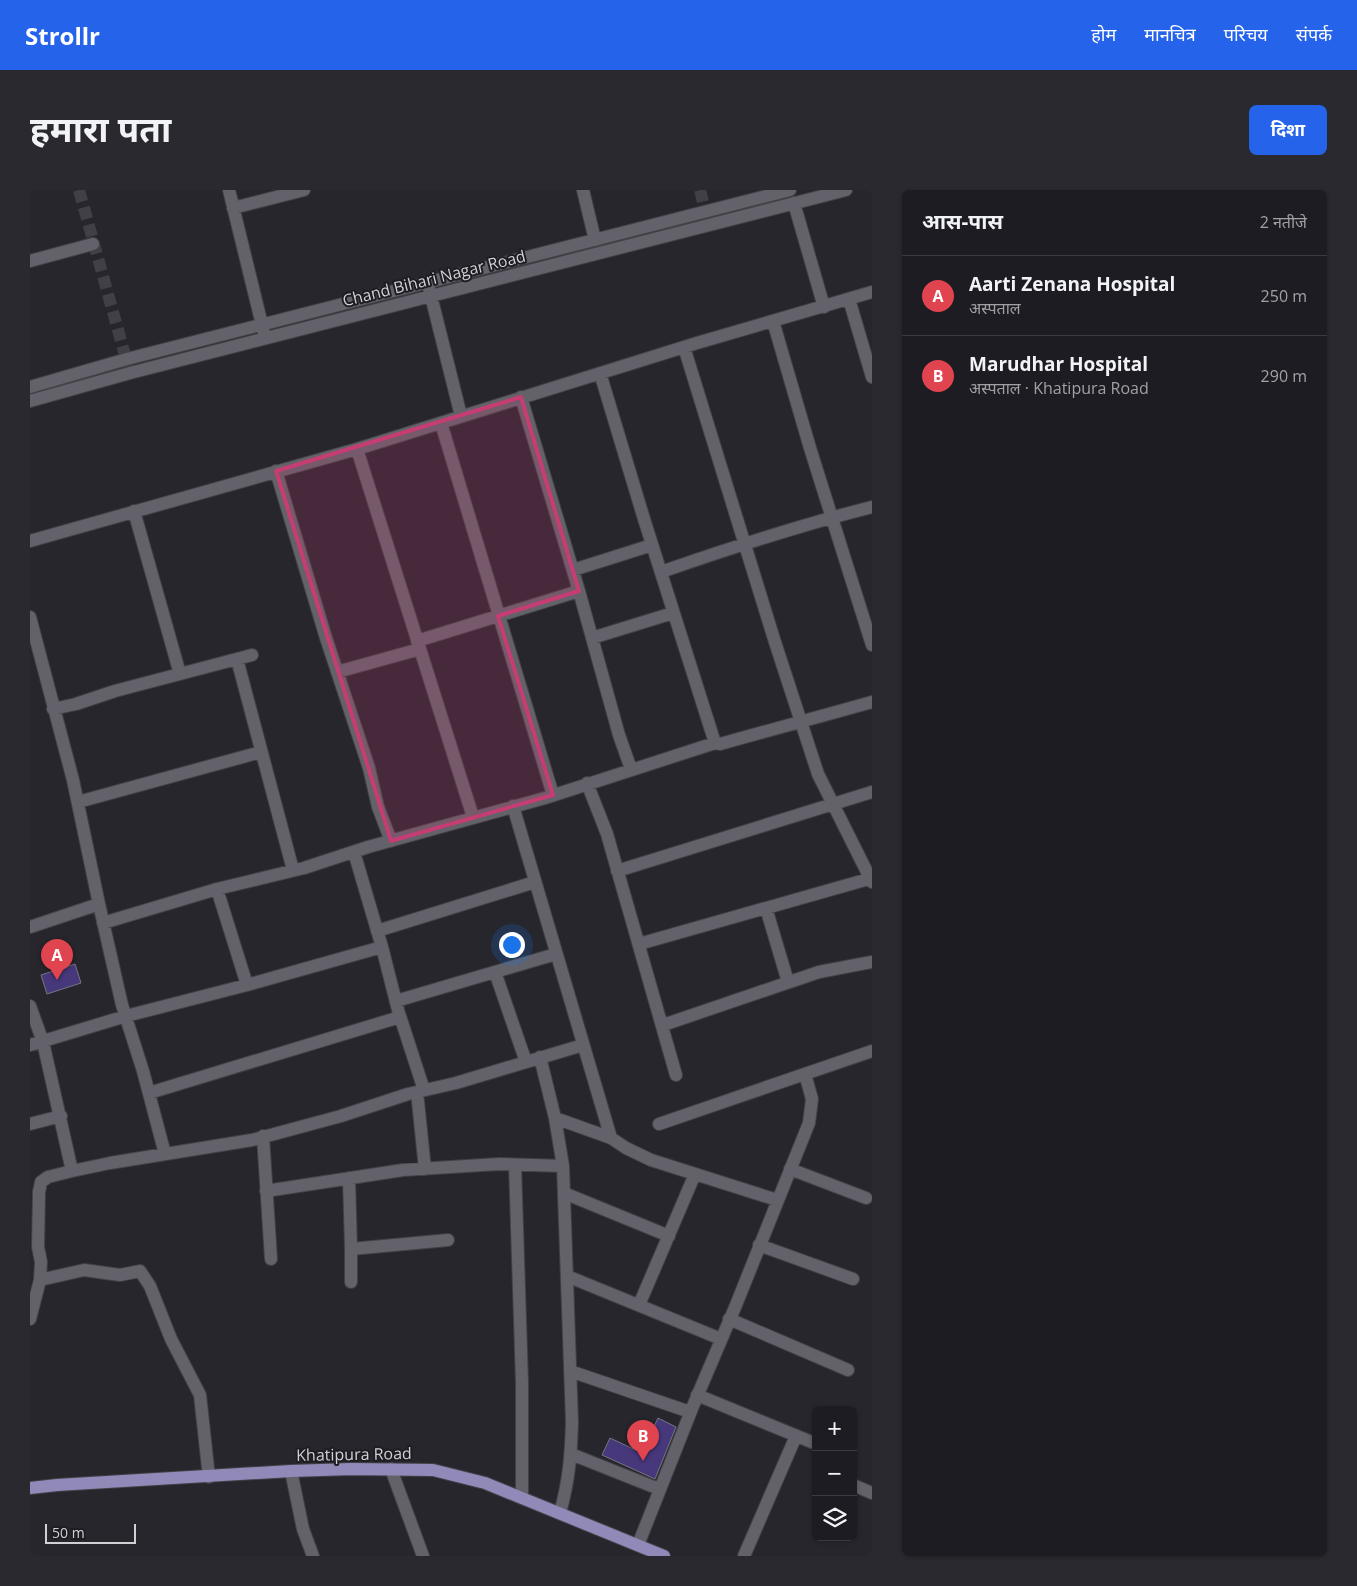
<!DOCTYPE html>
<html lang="hi">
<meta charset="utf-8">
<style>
:root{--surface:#1d1c22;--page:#2a292f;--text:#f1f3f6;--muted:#a0a1a5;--line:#3b3a40;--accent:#2563eb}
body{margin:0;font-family:"Open Sans","Noto Sans Devanagari",sans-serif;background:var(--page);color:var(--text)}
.controls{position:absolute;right:15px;bottom:15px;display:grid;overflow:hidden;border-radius:8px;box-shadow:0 1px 4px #0004}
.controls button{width:45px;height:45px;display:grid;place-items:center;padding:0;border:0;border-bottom:1px solid var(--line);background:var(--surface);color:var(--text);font:25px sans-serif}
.scale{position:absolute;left:15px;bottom:12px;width:91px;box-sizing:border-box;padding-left:5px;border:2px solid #d1d0d5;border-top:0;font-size:14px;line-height:18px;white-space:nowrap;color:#d1d0d5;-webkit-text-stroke:4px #1d1d23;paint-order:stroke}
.you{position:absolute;left:481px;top:754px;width:18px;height:18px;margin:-12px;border:4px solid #fff;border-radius:50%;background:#1a73e8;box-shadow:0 0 0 8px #1a73e833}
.badge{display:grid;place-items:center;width:32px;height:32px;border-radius:50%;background:var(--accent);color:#fff;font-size:16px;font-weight:700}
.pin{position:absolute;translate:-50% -41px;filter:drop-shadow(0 1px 2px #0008)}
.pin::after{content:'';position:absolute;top:26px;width:18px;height:15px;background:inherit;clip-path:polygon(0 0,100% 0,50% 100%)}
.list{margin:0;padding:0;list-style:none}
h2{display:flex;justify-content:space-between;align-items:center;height:65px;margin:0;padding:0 20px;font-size:21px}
h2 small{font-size:16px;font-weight:400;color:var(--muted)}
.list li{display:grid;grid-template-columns:32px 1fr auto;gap:15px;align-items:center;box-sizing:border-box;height:80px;padding:0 20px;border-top:1px solid var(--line)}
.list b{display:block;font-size:19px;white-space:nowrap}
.list p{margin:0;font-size:16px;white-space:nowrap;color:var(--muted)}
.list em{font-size:16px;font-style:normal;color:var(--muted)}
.icon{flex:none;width:28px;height:28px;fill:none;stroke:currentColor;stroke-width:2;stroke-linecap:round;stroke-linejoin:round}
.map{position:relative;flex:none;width:842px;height:1366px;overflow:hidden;border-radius:8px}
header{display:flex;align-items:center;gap:30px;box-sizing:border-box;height:70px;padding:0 25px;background:var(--accent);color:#fff}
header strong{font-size:24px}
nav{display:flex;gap:28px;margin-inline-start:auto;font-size:18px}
.intro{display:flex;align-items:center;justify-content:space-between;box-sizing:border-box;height:120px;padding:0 30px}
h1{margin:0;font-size:35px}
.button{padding:12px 22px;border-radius:8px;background:var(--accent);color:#fff;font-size:18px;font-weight:700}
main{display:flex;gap:30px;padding:0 30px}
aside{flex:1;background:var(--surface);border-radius:8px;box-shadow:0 1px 4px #0004}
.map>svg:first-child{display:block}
.building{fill:#47387c;stroke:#77767e}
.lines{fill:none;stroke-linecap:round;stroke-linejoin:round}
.minor-tunnel{stroke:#404046;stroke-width:12;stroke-dasharray:12 6;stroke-linecap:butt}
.minor-casing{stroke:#424147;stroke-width:14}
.major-casing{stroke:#424147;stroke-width:14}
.minor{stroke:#63626a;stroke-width:12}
.major{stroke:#918ab9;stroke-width:12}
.marked{fill:#c53d73;fill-opacity:0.2;stroke:#c53d73;stroke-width:4;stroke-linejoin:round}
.labels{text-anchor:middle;stroke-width:4;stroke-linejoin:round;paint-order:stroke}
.street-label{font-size:16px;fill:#d1d0d5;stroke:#1d1d23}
</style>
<header>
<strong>Strollr</strong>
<nav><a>होम</a><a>मानचित्र</a><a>परिचय</a><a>संपर्क</a></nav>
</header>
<div class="intro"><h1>हमारा पता</h1><a class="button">दिशा</a></div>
<main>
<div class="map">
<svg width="842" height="1366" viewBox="0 0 842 1366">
<rect width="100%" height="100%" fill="#27262d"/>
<path class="building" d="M45,774L51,793L17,804L11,785Z
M628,1228L646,1237L625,1289L572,1265L580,1248L612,1263Z"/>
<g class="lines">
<path class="minor-tunnel" d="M49,0L100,183
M670,0L678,32"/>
<defs>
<path id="minor" d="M199,0L234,143
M553,0L565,50
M764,13L794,117
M203,18L274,0
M0,71L63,54
M399,98L431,226
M819,109L842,187
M743,131L780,258L842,455
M654,157L744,449L788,584L842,692
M570,183L614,329L685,553
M0,197L97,169L760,0
M491,207L549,401L589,545L601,579
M0,211L100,183L816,0
M411,233L523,605
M327,259L443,627
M246,281L296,448L339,578L348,617L361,651
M104,321L150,484
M0,351L327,259L667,153L842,102
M543,380L622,355
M631,382C700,358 770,335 842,317
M0,427L43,590L69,714L92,815L113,881L135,964
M562,448L643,423
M387,451L549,401
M207,469L263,680
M307,482L390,459
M23,519L46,514L85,501L222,465
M557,593L577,644L646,885
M48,612L231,562
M483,616L581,948L596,958L621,970L747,1010
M324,662L352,757L368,820L394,900
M587,681L842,602
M187,699L217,795
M736,718L758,792
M73,733L187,699L274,678L338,657L515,608L685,553L690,554L842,512
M0,737L69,714
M347,741L505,692
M609,754L842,688
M465,782L496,872
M366,811L526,764
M0,816L13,852L42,981L18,987L11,992L9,1002L8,1057L11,1072L10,1090L0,1129
M633,835L789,782L842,772
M0,855L96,826L217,795L352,757
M510,867L525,928L533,976L542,1232C541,1266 539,1290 530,1323
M387,902L395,979
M119,903L370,827
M525,928L581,948
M0,934L31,926
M629,934L842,861
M233,946L241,1069
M485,975L492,1192V1308
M760,979L836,1008
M42,981L80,973L222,950L311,926L378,904L426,893L553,855
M319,988L321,1059L418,1050
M236,1001L373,980L469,974L533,976
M534,1003L639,1046
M729,1055L823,1089
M321,1059V1092
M537,1086L691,1149
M10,1090L54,1080L90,1085L110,1081L120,1096L141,1149L170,1205L179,1287
M609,1115L665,984
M699,1129L818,1180
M540,1181L660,1222
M667,1205L784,1253
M541,1264L629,1299
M361,1279L393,1366
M261,1281L273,1339L283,1366
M823,1295L842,1303
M608,1355L663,1216L706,1115L779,933L782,909L775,884
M714,1366L766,1246"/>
<path id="major" d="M0,1298L27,1295L261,1281L321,1279L403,1280L455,1293L634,1366"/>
</defs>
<use href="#minor" class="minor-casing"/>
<use href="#major" class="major-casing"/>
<use href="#minor" class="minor"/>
<use href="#major" class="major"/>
</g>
<path class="marked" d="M491,207L549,401L468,426L523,605L361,651L246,281Z"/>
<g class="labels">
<g class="street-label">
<text transform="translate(404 88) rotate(-14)" y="6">Chand Bihari Nagar Road</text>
<text transform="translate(324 1264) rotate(-1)" y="6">Khatipura Road</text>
</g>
</g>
</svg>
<div class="controls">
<button>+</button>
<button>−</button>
<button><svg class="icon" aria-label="layers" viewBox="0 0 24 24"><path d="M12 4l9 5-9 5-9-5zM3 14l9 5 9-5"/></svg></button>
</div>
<div class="scale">50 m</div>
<div class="you"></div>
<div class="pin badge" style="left:27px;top:790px;background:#e0444e">A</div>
<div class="pin badge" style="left:613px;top:1271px;background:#e0444e">B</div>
</div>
<aside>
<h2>आस-पास<small>2 नतीजे</small></h2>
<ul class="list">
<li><span class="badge" style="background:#e0444e">A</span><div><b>Aarti Zenana Hospital</b><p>अस्पताल</p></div><em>250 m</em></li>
<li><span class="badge" style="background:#e0444e">B</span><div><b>Marudhar Hospital</b><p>अस्पताल · Khatipura Road</p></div><em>290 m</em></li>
</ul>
</aside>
</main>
